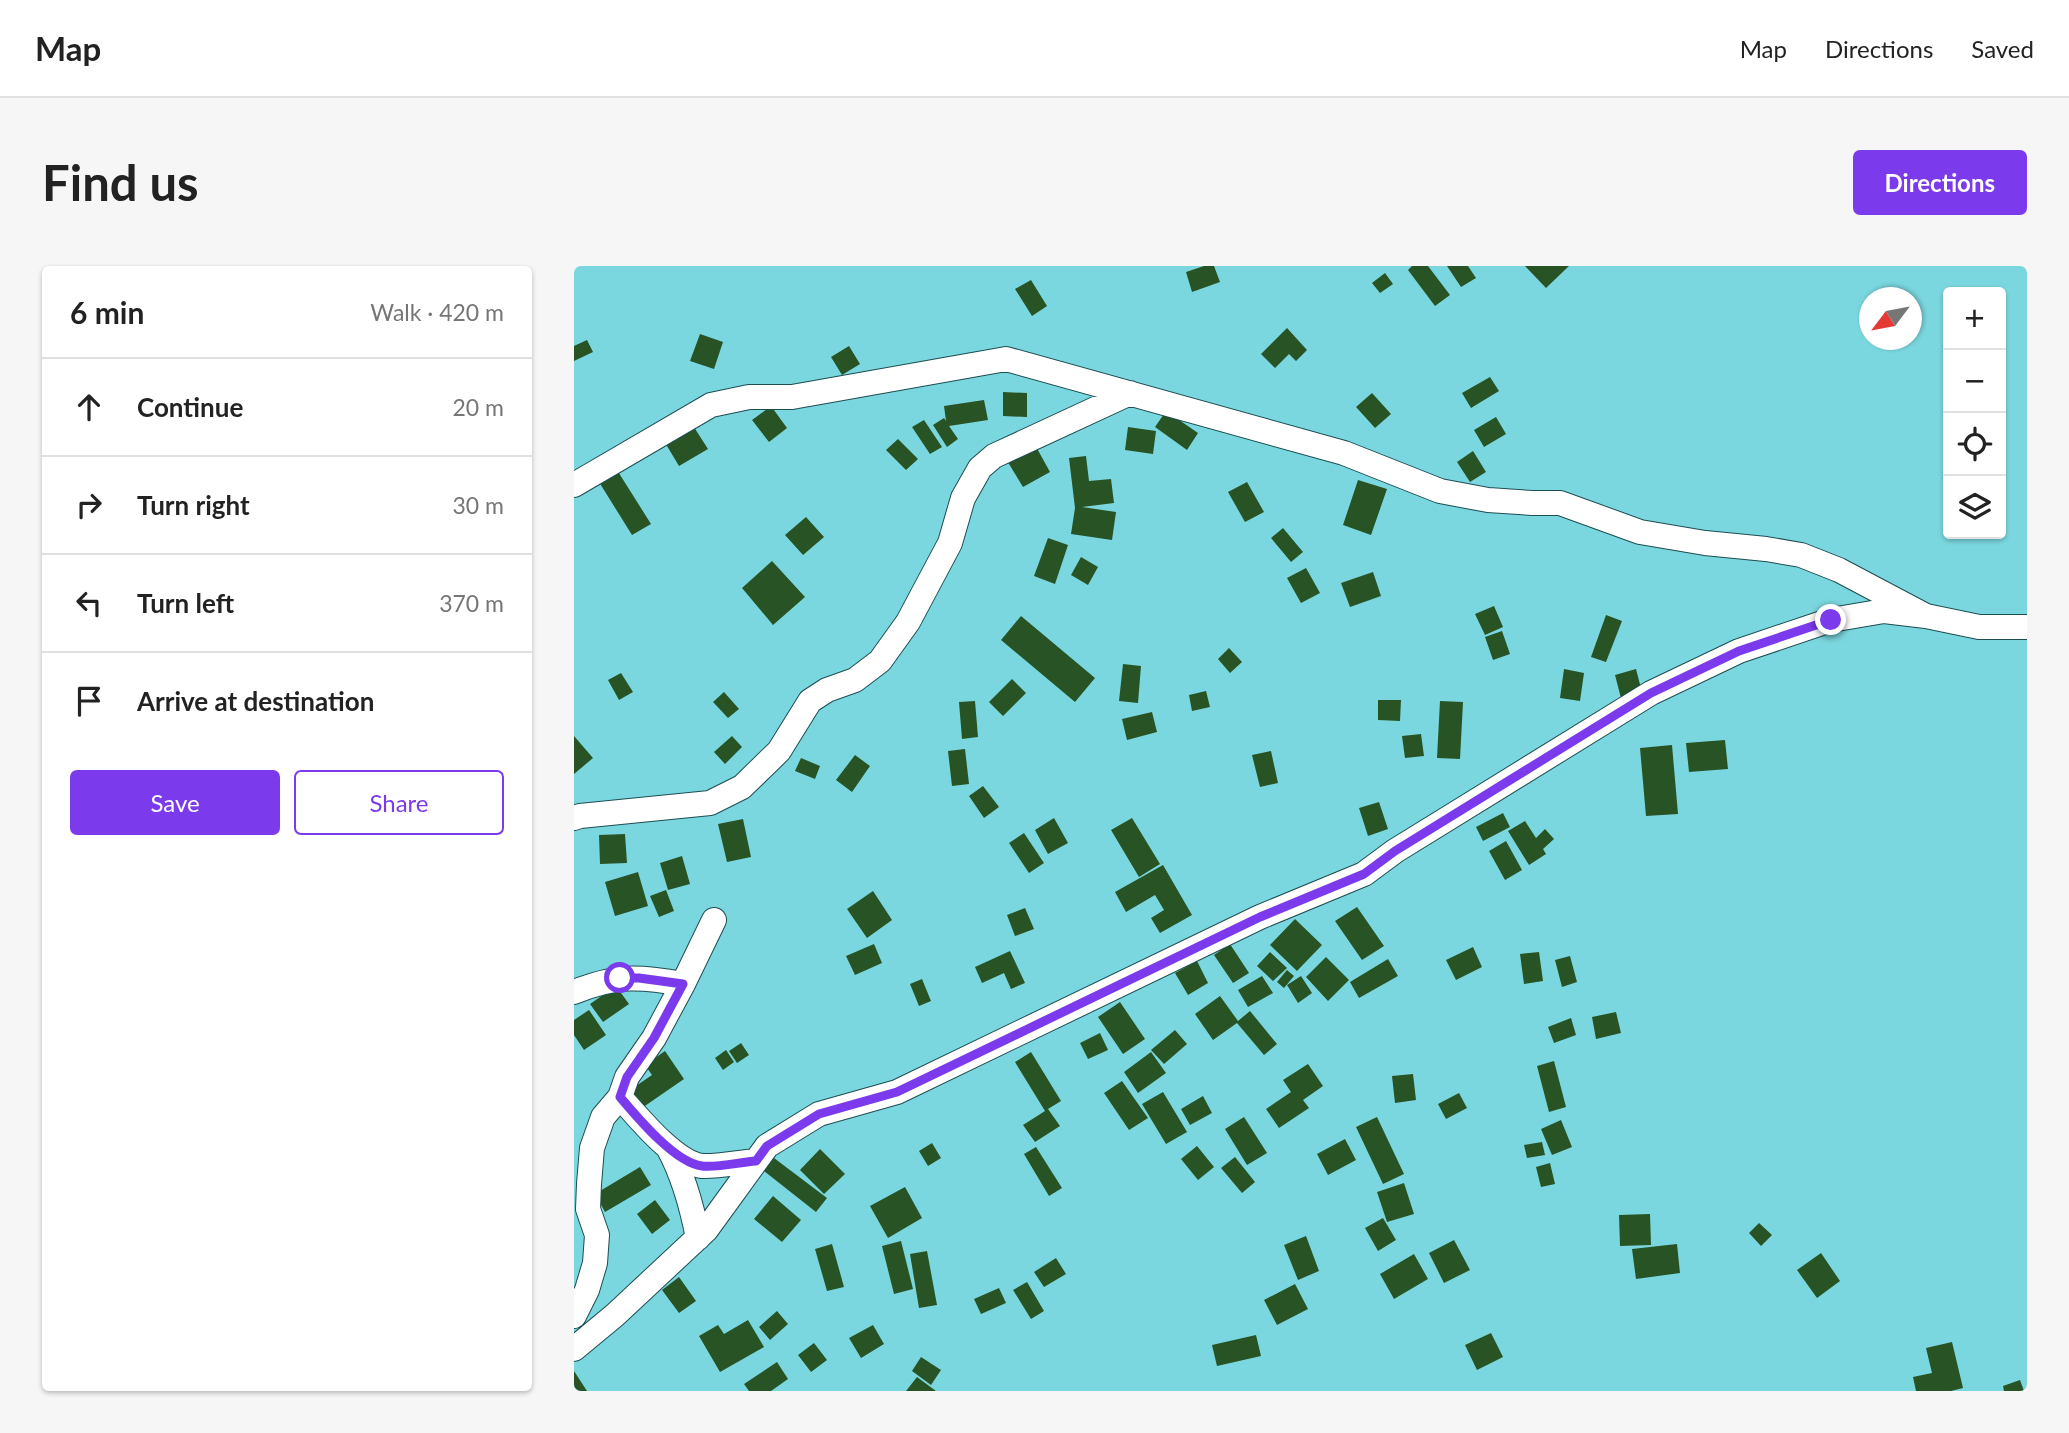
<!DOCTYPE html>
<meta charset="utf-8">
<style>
:root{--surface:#fff;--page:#f6f6f6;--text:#222;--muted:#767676;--line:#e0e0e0;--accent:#7c3aed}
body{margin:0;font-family:Lato,sans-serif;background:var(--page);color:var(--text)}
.controls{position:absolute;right:21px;top:21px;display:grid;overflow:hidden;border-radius:7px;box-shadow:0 2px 5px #0004}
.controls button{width:63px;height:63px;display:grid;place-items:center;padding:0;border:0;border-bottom:2px solid var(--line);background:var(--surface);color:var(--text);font:35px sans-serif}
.compass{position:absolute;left:1285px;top:21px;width:63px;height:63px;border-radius:50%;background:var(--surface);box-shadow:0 2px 5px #0004;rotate:238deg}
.stop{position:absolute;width:21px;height:21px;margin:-16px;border:5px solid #7c3aed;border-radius:50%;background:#fff}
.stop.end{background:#7c3aed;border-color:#fff;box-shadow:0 2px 7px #0008}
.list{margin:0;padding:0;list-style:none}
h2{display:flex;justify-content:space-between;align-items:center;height:91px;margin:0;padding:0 28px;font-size:30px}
h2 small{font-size:23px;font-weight:400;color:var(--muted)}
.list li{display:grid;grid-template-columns:46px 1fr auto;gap:21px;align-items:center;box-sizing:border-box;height:98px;padding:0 28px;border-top:2px solid var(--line)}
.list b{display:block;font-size:26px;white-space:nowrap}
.list em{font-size:23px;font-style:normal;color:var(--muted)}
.actions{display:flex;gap:14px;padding:21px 28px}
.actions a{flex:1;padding:16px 0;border:2px solid var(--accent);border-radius:7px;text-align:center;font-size:24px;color:var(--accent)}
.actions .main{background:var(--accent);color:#fff}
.icon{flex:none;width:38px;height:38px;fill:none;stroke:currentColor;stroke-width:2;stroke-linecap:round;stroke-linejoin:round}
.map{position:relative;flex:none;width:1453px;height:1125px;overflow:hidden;border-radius:7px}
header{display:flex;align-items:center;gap:42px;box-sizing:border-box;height:98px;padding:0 35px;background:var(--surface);border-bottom:2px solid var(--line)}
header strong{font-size:33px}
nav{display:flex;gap:38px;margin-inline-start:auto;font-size:24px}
.intro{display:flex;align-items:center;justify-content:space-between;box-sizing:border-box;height:168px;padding:0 42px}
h1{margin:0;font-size:49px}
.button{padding:18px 32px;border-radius:7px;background:var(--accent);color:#fff;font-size:24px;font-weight:700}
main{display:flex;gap:42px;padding:0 42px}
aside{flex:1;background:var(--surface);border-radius:7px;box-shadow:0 2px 5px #0004}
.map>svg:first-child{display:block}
.building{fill:#285324}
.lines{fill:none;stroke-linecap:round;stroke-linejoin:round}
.minor-casing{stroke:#1c4e52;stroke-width:26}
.minor{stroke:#fff;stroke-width:24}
.route{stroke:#7c3aed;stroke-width:9}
</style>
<header>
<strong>Map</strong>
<nav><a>Map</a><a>Directions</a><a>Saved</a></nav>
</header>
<div class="intro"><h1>Find us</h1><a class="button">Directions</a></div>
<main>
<aside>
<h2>6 min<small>Walk · 420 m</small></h2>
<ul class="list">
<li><svg class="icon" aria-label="ahead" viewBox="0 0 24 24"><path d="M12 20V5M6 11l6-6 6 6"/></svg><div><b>Continue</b></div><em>20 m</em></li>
<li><svg class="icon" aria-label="right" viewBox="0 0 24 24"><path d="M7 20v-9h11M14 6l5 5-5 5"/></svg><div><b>Turn right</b></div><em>30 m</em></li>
<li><svg class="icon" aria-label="left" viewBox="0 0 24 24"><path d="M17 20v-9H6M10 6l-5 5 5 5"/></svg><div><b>Turn left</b></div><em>370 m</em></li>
<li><svg class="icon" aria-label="arrive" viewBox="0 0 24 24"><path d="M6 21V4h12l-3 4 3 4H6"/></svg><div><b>Arrive at destination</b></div></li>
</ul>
<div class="actions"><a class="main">Save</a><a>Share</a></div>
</aside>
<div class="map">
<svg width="1453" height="1125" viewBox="0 0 1453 1125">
<rect width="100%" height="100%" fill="#7bd7df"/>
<path class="building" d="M630,0H640L646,16L618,26L612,6Z
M838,0H854L876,29L861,40L834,4Z
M873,0H894L902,12L887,21Z
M951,0H995L972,22Z
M811,7L819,18L806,27L798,17Z
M457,14L473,40L458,50L441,23Z
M713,62L733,84L722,95L715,88L701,102L687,88Z
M126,68L149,76L140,103L116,95Z
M13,74L19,86L0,95V80Z
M275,80L286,98L268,109L257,91Z
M916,111L925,125L897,142L888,127Z
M429,126L453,127V151L429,150Z
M798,127L817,148L801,162L782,141Z
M410,134L414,154L375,160L384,173L373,181L359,159L370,152L372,155L370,140Z
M197,140L213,162L195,176L178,154Z
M592,145L624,167L613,184L581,161Z
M922,151L932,168L910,181L900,164Z
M350,154L368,181L356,188L338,161Z
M118,158L134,183L105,200L90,175Z
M554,161L582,165L579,188L551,184Z
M324,173L344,193L332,204L312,184Z
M460,177L476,206L449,221L432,193Z
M899,185L912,206L896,216L883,196Z
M512,190L515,215L537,213L540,237L508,241L542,246L538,274L497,268L501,242L495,192Z
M43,204L77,258L58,269L25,216Z
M784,214L813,223L797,269L769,259Z
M673,216L690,246L671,256L654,226Z
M232,251L250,271L229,289L211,269Z
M709,262L729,286L717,296L697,272Z
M474,272L494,279L481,318L460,310Z
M507,291L524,301L514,319L497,309Z
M198,295L231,331L199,359L168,322Z
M732,302L746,327L727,337L713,312Z
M799,306L807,330L776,341L767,317Z
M920,340L929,361L911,369L901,348Z
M1032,349L1048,355L1032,396L1017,391Z
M447,350L521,412L501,436L427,374Z
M928,365L936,388L919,394L911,371Z
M655,382L668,396L656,407L644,393Z
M549,398L567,400L564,437L545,435Z
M990,403L1010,407L1006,435L986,432Z
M1062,403L1069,430L1048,436L1041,409Z
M47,407L59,426L45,434L34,414Z
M438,413L452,427L429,450L415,436Z
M632,425L636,441L618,445L615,429Z
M150,426L165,443L154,452L139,436Z
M804,434H827L826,455L804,454Z
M401,435L404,471L388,473L385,436Z
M866,435L889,436L886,493L863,492Z
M578,446L583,466L553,474L548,453Z
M847,468L850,490L831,492L828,470Z
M0,470L19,492L0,508Z
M158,470L168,481L151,498L140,486Z
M1151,474L1154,503L1115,506L1112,477Z
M1098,479L1104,548L1072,550L1066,482Z
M391,483L395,518L378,520L374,485Z
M697,485L704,517L686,521L678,489Z
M281,489L296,500L278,526L262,514Z
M227,492L246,500L241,513L221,505Z
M409,520L425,541L410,552L395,530Z
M805,536L814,563L794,570L785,542Z
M929,547L936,561L909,575L902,561Z
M480,552L494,577L474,588L461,564Z
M558,552L586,598L565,611L537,564Z
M169,553L177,591L153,596L144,558Z
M951,555L962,572L971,563L980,573L969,583L972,588L955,599L934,565Z
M450,567L470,597L455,607L435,577Z
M51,568L53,597L26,598L25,569Z
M932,575L948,604L931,614L915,585Z
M108,590L116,618L94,624L86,597Z
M589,599L618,649L586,667L577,652L590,644L581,629L552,646L541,626Z
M64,606L74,640L41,650L31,616Z
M92,624L100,645L85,651L76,630Z
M299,625L318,654L293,672L273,643Z
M783,641L810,680L788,694L761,655Z
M451,642L460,663L441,670L433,649Z
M721,653L748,679L723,705L696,679Z
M300,678L308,697L281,709L272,690Z
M656,678L675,707L659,717L640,689Z
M899,681L908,701L882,714L872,694Z
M436,685L451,717L437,723L430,707L408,717L401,701Z
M696,686L713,702L699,715L683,700Z
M965,686L969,715L950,718L946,688Z
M996,690L1003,716L988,721L981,694Z
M752,691L775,714L754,735L732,711Z
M814,693L824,710L785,732L776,716Z
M623,695L634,717L614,729L601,707Z
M713,704L720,710L710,722L703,716Z
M688,710L699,727L674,741L664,724Z
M727,710L738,727L724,737L713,719Z
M348,713L357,735L345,740L336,718Z
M42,720L55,738L29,756L16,738Z
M646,730L664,755L676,745L703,778L690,789L663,757L639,774L621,748Z
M546,736L571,773L549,788L524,751Z
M15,744L32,769L10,784L0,769V754Z
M1042,746L1047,767L1022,773L1018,751Z
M997,752L1002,769L980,777L974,761Z
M601,764L613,778L590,798L577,784Z
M526,767L534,784L514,793L506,777Z
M167,777L175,789L163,797L155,785Z
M152,784L160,796L149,804L141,792Z
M91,785L110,813L65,844L53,826L78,809L71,799Z
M457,786L487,835L474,843L486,860L461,876L449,859L471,845L441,796Z
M577,786L592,807L564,827L550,806Z
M980,795L992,841L975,846L963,800Z
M734,798L749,820L729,834L735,842L705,862L692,843L717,826L709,814Z
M839,808L842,834L821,837L818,810Z
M548,815L574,852L555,864L530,827Z
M589,826L613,866L592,878L568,838Z
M885,827L893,842L872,853L864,838Z
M629,830L638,847L616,859L607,843Z
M670,851L693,887L673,899L651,863Z
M803,851L830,908L809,918L782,861Z
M987,854L998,881L978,889L967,863Z
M771,873L782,894L754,909L743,888Z
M968,876L971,889L953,892L950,879Z
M358,877L367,892L354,900L345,885Z
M623,880L640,901L624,914L607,893Z
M462,881L488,922L475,930L450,888Z
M246,883L271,908L250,928L226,904Z
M661,891L681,916L668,927L647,902Z
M200,892L253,932L242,946L190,905Z
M976,897L981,918L967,921L962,901Z
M66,901L77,919L31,946L21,928Z
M830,917L840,948L813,956L803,926Z
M331,921L348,952L314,972L296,940Z
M199,930L227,954L208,976L180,953Z
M81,934L96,954L78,968L63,948Z
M1076,948L1077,979L1046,980L1045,949Z
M809,952L822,974L804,985L791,962Z
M1185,957L1198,969L1187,980L1175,967Z
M732,970L745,1005L724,1014L710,979Z
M880,974L896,1004L870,1017L855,987Z
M327,975L339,1023L320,1028L308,980Z
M258,978L270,1021L253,1025L241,983Z
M1103,978L1106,1007L1062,1013L1058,983Z
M353,985L363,1039L345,1042L336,988Z
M1247,987L1266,1015L1243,1032L1223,1004Z
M840,988L854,1013L820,1033L806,1008Z
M482,992L492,1008L470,1021L460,1006Z
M105,1011L122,1035L105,1047L88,1024Z
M453,1016L470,1045L457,1053L439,1024Z
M721,1018L734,1043L703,1059L690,1034Z
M425,1022L432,1037L407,1048L400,1033Z
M203,1045L214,1058L196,1074L185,1061Z
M174,1054L190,1081L146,1106L125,1070L144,1059L150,1068Z
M299,1059L310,1078L287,1092L275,1072Z
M917,1067L929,1091L903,1104L891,1079Z
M682,1069L687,1090L643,1100L638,1079Z
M1378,1076L1389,1122L1377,1125H1342L1339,1111L1358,1107L1352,1082Z
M240,1077L253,1094L237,1106L224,1089Z
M347,1091L367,1104L357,1119L338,1105Z
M203,1096L214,1113L197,1125H175L170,1118Z
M0,1105L13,1125H0Z
M343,1111L362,1125H332Z
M1446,1114L1450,1125H1430L1429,1120Z"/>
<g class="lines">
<defs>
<path id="minor" d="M0,219L137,139L175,131H218L432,93L770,187L866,225L914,234L958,237H986L1066,266L1131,277L1192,283L1227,289L1265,304L1352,350L1405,361H1453
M0,552L6,550L136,537L168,521L205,485L236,435L253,424L281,414L306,395L334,356L376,277L389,232L406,202L420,190L556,127
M0,726C42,709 65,710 109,718
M46,831C64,851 101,897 128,900C141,901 168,896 182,895
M95,883C110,911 118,941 124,972
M0,1050L13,1024L21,997L23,969L14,943L15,918L18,882L29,851L46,831L53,811L80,772L109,718L140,654
M0,1083L41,1049L132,964L193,880L245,848L323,826L686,651L790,608L821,585L1077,427L1165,385L1257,354L1310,345L1352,350"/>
</defs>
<use href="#minor" class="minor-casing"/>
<use href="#minor" class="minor"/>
</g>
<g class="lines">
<path class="route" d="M46,712H65L109,718L80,772L53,811L46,831C63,851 101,897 128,900C142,902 167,896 182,895L193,880L245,848L323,826L686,651L790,608L821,585L1077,427L1165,385L1257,354"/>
</g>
</svg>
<div class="controls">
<button>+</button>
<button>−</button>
<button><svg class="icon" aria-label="locate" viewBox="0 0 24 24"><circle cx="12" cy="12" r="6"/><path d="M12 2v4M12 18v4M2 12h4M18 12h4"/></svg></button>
<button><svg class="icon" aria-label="layers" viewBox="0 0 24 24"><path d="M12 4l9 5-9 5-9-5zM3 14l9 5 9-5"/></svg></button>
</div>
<svg class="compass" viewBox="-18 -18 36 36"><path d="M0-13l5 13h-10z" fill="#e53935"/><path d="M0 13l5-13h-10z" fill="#767676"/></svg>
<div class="stop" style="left:46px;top:712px"></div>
<div class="stop end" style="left:1257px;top:354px"></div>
</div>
</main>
